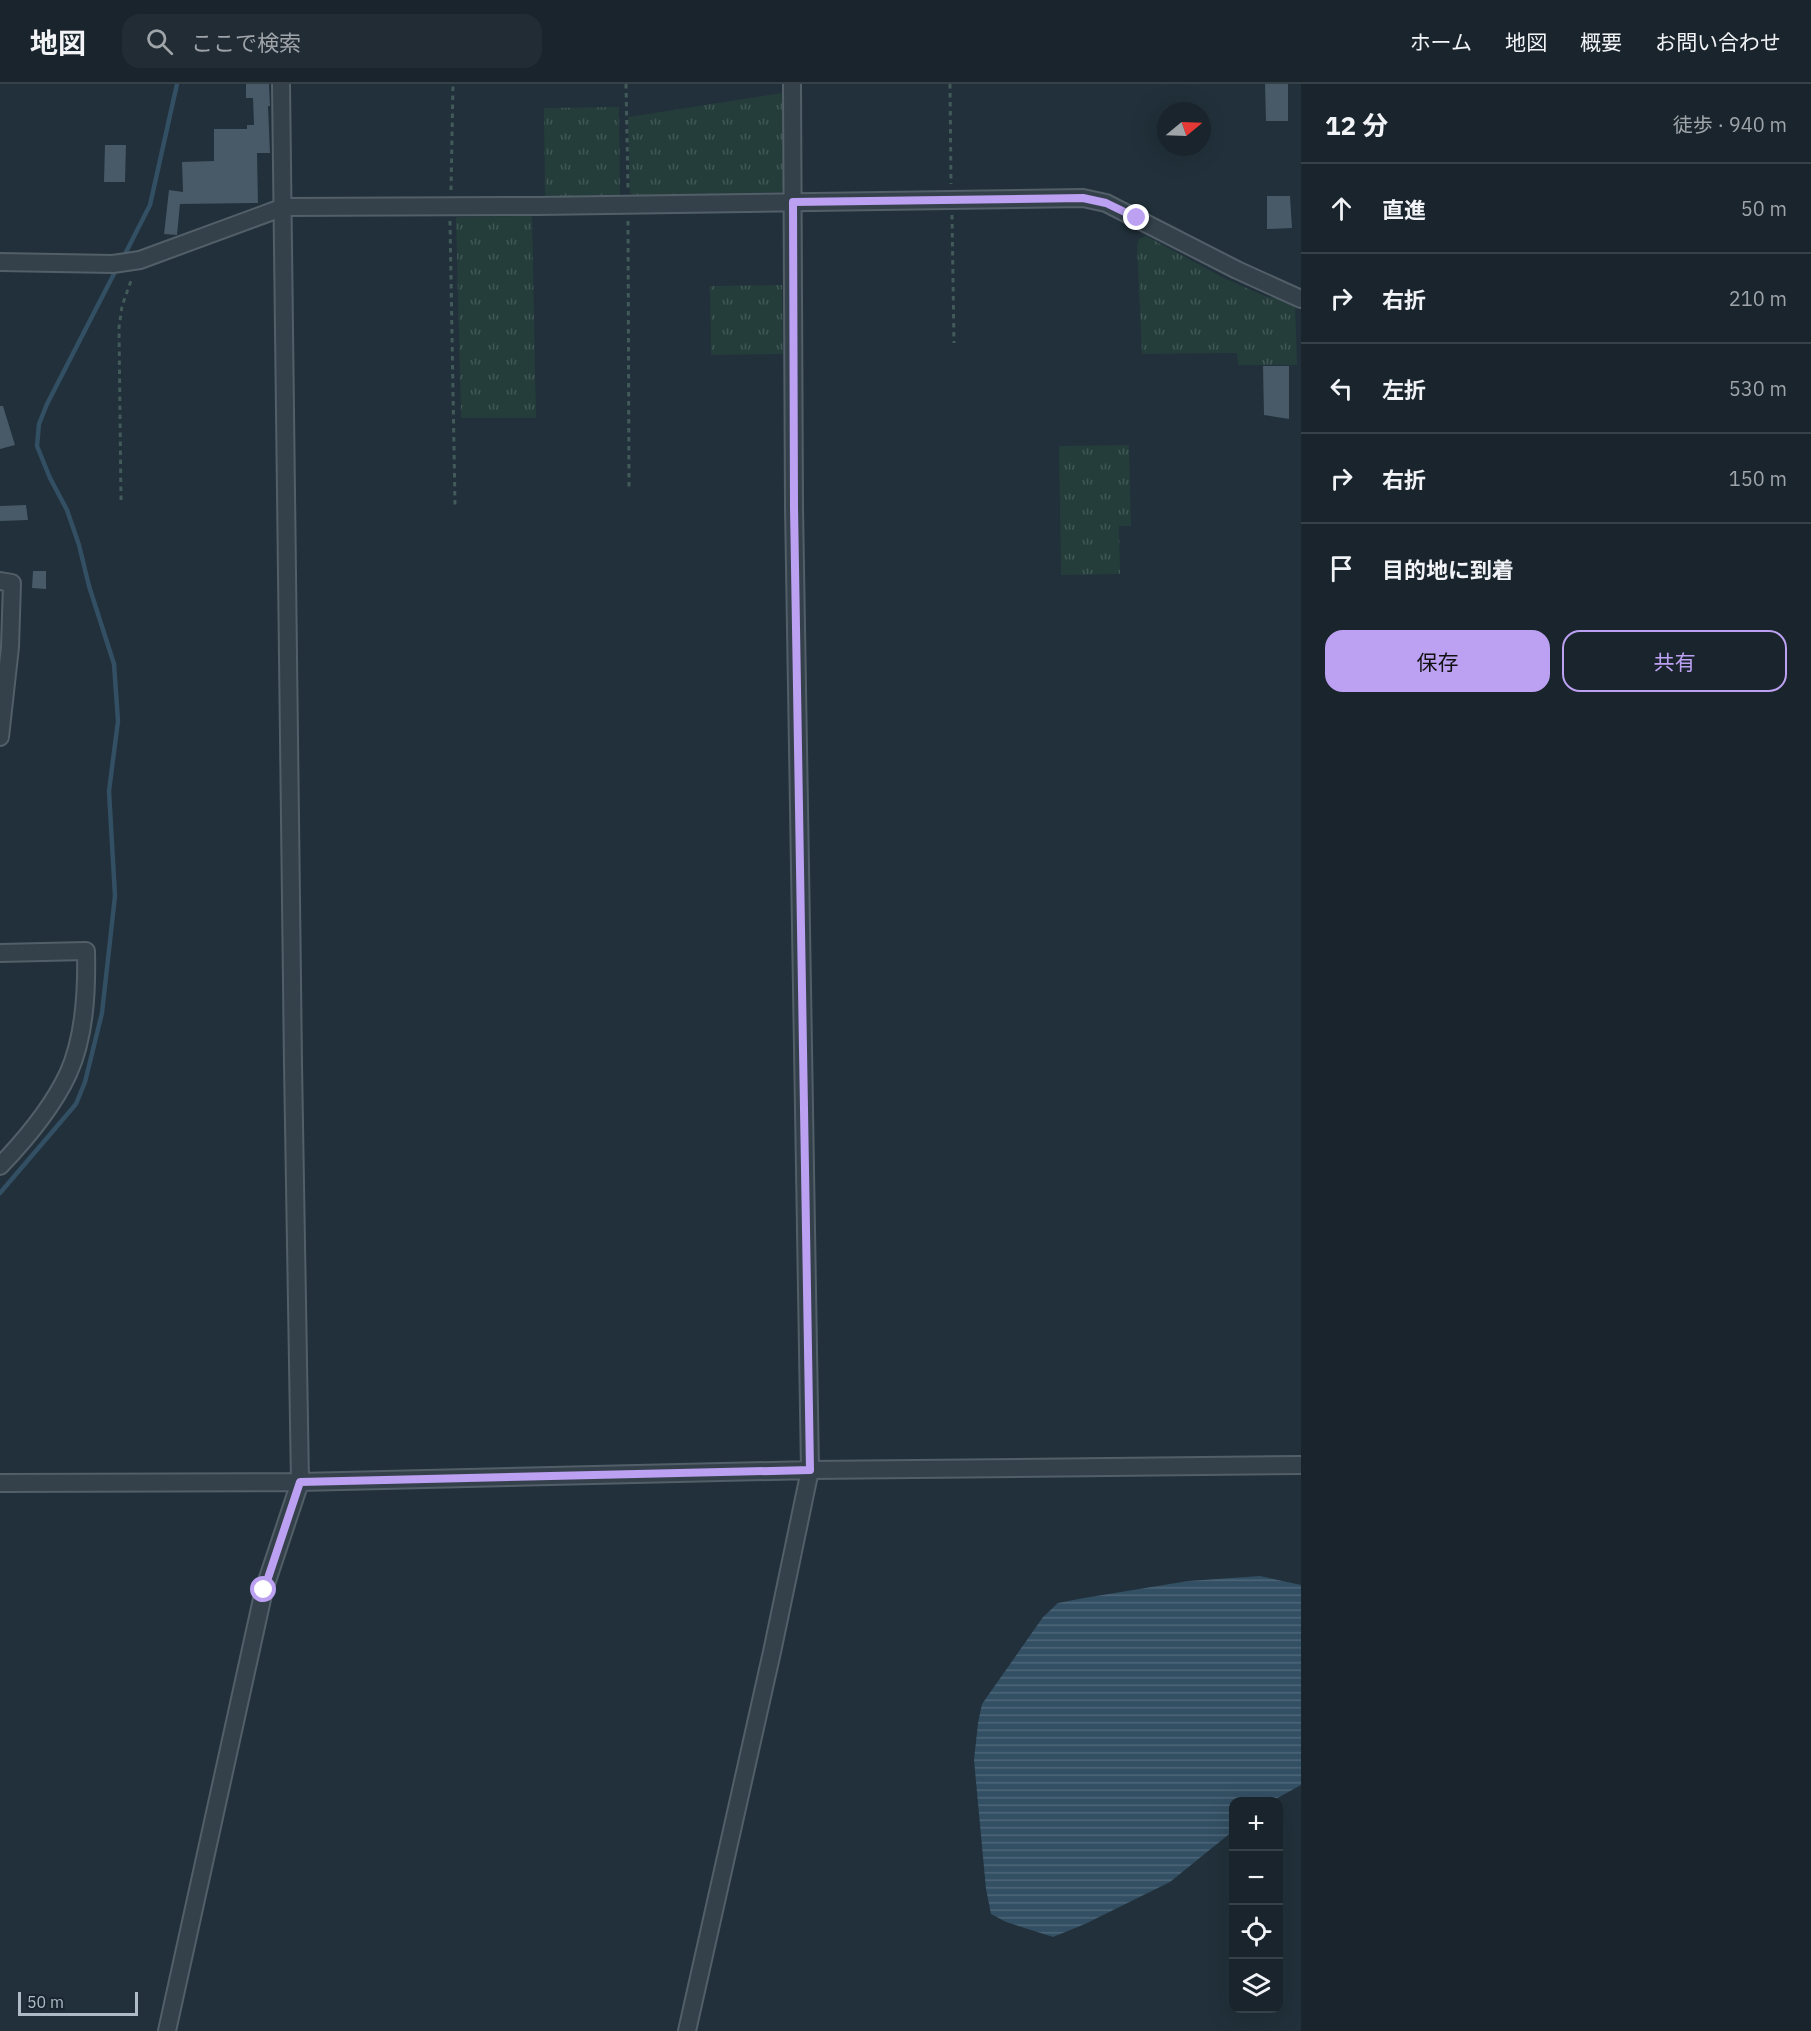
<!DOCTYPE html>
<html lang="ja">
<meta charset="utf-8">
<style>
:root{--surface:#19242c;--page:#222c34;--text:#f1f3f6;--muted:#9fa4a9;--line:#374148;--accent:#bca0f2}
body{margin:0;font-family:"IBM Plex Sans","Noto Sans JP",sans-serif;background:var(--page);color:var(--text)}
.controls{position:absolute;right:18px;bottom:18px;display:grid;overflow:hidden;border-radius:12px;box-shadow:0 6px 24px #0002}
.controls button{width:54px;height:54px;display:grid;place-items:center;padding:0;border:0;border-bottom:2px solid var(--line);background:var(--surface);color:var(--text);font:30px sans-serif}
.compass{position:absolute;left:1157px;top:18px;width:54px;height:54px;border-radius:50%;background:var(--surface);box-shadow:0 6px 24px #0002;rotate:71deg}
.scale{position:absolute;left:18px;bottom:15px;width:120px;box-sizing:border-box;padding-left:6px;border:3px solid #afbcc7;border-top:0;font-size:16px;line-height:21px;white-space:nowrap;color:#afbcc7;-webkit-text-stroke:4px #1a262f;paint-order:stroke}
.stop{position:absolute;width:18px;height:18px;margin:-14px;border:4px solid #bca0f2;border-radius:50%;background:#fff}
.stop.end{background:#bca0f2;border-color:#fff;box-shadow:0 2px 6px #0008}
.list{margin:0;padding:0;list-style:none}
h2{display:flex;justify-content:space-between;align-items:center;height:78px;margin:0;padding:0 24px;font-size:26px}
h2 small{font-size:20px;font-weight:400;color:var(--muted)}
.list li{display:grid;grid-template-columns:39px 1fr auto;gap:18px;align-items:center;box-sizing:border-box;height:90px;padding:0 24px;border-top:2px solid var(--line)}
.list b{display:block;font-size:22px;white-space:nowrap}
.list em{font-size:20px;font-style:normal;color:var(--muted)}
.actions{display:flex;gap:12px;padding:18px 24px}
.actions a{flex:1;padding:14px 0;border:2px solid var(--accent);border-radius:18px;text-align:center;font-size:21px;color:var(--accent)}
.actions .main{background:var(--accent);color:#111}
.icon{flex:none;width:33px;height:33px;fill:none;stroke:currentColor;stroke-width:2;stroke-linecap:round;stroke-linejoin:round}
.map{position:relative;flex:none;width:1301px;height:1947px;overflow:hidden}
header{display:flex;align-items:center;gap:36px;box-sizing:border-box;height:84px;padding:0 30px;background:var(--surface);border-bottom:2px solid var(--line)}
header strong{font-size:28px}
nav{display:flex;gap:33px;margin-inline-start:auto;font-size:21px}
.search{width:420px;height:54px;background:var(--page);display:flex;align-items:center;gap:15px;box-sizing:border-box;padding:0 21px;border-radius:18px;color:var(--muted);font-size:22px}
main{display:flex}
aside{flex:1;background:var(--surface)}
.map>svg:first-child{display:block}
.grass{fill:url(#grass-tufts)}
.water{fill:url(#water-rules)}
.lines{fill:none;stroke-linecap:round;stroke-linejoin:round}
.stream{stroke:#334f63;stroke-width:4.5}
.building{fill:#485a67}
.minor-casing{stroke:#525f68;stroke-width:20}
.path{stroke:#425a59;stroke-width:3;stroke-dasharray:4.5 4.5;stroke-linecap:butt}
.minor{stroke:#34414b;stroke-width:16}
.route{stroke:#bca0f2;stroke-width:8}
</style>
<header>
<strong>地図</strong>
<div class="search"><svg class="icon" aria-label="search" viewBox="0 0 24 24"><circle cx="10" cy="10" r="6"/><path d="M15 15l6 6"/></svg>ここで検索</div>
<nav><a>ホーム</a><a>地図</a><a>概要</a><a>お問い合わせ</a></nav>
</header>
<main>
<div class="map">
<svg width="1301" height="1947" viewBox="0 0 1301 1947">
<defs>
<pattern id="grass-tufts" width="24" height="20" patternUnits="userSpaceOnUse" patternTransform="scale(1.5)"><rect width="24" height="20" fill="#243d3b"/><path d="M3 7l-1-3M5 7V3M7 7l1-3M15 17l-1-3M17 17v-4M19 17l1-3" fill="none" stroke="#415756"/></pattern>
<pattern id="water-rules" width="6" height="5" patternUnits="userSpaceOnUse" patternTransform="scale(1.5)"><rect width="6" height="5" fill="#334f63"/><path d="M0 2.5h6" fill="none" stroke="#4e6678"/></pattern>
</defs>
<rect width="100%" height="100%" fill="#21303a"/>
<path class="grass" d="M782,9L784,104L781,108L634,112L630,109L628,33Z
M619,23L620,112L545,113L544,24Z
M532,132L536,334H461L456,133Z
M1146,152L1226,195L1265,212L1295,219L1297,281H1238L1237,269L1142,270L1137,162L1139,155Z
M782,201L783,270L711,271L710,202Z
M1129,361L1131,442H1119L1120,490L1061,491L1059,362Z"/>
<path class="water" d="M1260,1492L1301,1501V1701L1272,1717L1234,1718L1233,1747L1170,1798L1085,1840L1053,1853L1006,1838L991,1830L986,1805L974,1676L978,1639L982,1620L1043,1533L1058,1519L1084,1514L1188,1497Z"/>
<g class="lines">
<path class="stream" d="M123,174L150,121L177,0
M0,1109L76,1020L85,998L102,929L115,812L109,707L118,637L114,580L89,502L79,461L67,426L50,394L37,362L39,340L47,320L117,184"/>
</g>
<path class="building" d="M246,0H269L270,22H268L270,69H257L258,119L180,120L177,151L164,150L169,106L183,108L182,78L214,77V45H247V41H254L253,14H246Z
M1265,0H1288V37H1266Z
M105,61H126L125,98H104Z
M1267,112H1290L1292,144L1267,145Z
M1263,282H1289V335L1264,331Z
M0,322H3L15,361L0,365Z
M26,421L28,436L0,437V422Z
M33,487H46V505L32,504Z"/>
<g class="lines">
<defs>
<path id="minor" d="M0,178L113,180L140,176L284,123L538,122L1083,114L1106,119L1237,186L1301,215
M0,497L12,499L10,563L0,653
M0,869L86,867C87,907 85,953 68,990C52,1024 26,1055 0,1082
M0,1399L300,1398L810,1386L1301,1381
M167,1947L264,1506L300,1398L293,980L281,0
M687,1947L772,1568L810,1386L794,423L792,0"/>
</defs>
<use href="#minor" class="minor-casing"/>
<path class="path" d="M626,0L628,106
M950,0L951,100
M451,106L453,0
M952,131L954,259
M450,137L455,421
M628,137L629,407
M121,416L119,244L122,222L132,194"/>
<use href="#minor" class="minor"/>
</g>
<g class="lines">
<path class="route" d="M264,1506L300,1398L810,1386L794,423L793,118L1083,114L1106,119L1137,134"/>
</g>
</svg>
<div class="controls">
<button>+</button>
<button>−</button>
<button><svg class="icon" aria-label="locate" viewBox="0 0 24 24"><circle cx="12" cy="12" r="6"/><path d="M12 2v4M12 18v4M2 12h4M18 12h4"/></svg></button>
<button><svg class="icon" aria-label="layers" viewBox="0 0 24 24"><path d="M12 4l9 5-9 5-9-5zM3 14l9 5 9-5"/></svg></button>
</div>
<svg class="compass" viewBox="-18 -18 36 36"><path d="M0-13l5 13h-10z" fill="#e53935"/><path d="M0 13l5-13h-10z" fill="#9fa4a9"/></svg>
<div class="scale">50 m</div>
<div class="stop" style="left:264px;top:1506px"></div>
<div class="stop end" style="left:1137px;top:134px"></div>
</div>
<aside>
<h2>12 分<small>徒歩 · 940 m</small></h2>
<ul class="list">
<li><svg class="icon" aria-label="ahead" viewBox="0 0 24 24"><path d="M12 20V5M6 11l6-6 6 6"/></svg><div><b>直進</b></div><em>50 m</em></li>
<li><svg class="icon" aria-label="right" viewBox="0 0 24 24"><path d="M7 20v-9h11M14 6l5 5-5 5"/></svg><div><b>右折</b></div><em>210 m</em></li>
<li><svg class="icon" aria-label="left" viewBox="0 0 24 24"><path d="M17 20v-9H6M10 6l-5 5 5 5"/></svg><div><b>左折</b></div><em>530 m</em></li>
<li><svg class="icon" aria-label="right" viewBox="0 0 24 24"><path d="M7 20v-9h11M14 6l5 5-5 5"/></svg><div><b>右折</b></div><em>150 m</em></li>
<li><svg class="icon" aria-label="arrive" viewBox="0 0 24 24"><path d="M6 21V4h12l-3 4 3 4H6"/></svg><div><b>目的地に到着</b></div></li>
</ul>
<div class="actions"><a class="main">保存</a><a>共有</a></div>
</aside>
</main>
